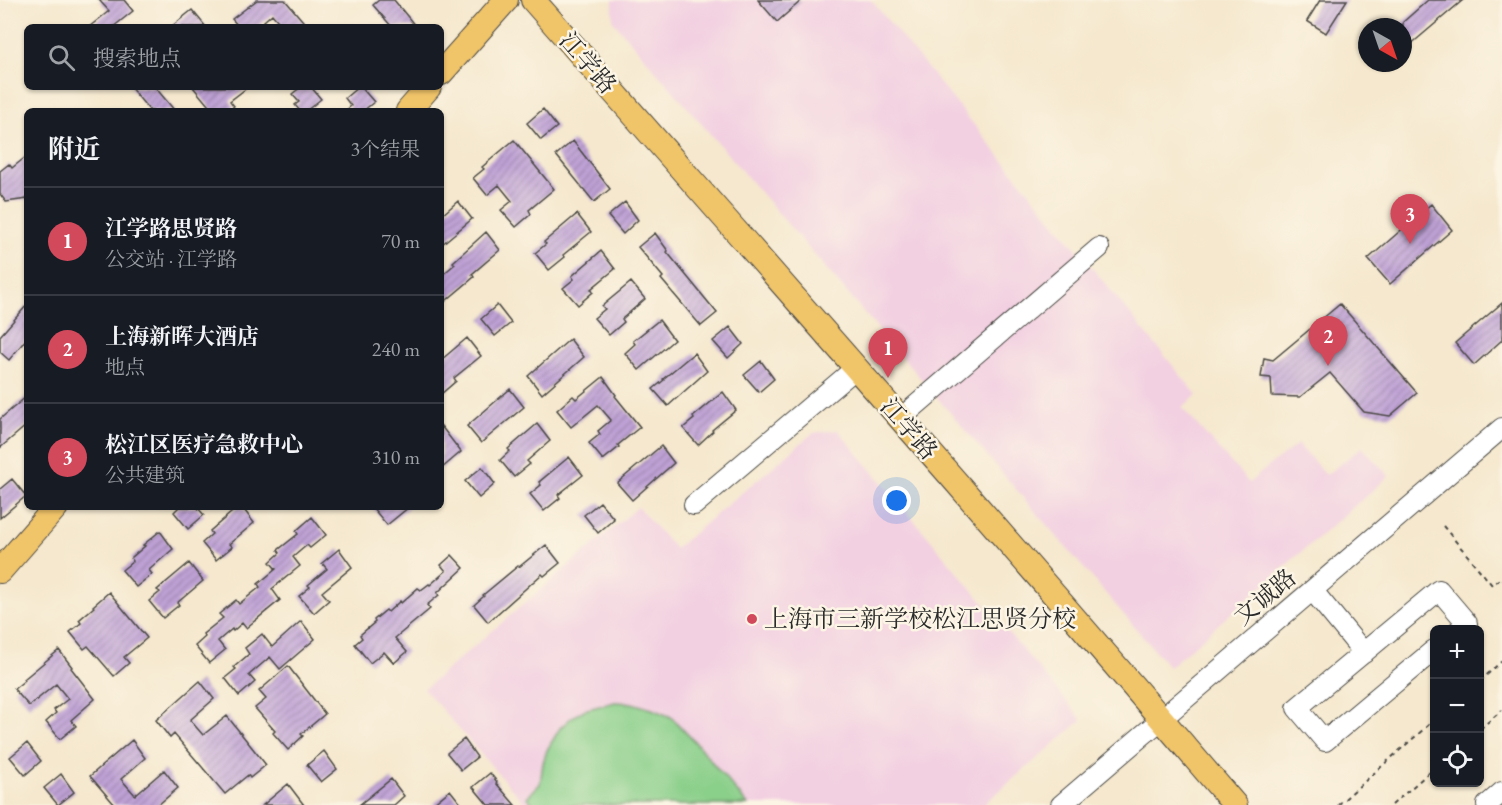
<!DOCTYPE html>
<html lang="zh">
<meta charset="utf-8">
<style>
:root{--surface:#171b24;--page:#242831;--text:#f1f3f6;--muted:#9ea1a6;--line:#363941;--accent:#d1495b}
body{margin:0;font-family:"EB Garamond","Noto Serif SC",serif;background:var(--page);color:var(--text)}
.controls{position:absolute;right:18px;bottom:18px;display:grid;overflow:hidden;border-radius:9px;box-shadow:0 2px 4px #0004}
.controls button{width:54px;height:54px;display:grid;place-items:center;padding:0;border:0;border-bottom:2px solid var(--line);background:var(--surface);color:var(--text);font:30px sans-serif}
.compass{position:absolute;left:1358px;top:18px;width:54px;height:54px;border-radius:50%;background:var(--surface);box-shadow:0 2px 4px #0004;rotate:140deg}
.you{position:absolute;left:897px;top:501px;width:21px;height:21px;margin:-15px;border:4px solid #fff;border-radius:50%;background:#1a73e8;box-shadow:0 0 0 9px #1a73e833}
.badge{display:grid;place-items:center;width:39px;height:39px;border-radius:50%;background:var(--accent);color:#fff;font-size:20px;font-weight:700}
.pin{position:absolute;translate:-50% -50px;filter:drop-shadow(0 2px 3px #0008)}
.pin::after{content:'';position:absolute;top:32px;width:21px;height:18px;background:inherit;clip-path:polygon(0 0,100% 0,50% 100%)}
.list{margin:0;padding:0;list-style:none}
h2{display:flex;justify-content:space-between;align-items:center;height:78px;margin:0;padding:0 24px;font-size:26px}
h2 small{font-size:20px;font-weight:400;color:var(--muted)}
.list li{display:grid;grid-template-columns:39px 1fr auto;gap:18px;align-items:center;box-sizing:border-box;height:108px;padding:0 24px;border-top:2px solid var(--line)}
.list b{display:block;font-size:22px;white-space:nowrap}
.list p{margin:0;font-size:20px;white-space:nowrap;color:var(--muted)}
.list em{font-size:20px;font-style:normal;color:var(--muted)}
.icon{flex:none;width:33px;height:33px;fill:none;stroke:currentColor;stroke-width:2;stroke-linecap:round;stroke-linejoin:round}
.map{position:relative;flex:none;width:1502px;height:805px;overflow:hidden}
.search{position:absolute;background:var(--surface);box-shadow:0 2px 4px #0004;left:24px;top:24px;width:420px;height:66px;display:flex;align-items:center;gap:15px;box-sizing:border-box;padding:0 21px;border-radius:9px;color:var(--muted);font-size:22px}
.panel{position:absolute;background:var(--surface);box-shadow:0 2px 4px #0004;left:24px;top:108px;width:420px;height:402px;border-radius:9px}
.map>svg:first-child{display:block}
.built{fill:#f2cfe1}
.grass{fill:#8acf8a;stroke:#5a7d5a;stroke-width:1.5}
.building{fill:url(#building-hatch)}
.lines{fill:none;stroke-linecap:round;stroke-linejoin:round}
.minor-casing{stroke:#494743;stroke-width:22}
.major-casing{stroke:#494743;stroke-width:26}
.path{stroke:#494743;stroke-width:2;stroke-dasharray:4.5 4.5;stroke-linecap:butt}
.minor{stroke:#fff;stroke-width:20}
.major{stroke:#f0c469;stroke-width:24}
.poi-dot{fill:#d1495b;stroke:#fcf5e5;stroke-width:2}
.labels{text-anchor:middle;stroke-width:5;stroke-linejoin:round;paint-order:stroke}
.street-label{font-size:24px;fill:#2b2b2b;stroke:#fcf5e5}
.poi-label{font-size:24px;fill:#2b2b2b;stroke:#fcf5e5;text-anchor:start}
</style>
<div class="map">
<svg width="1502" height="805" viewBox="0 0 1502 805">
<defs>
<pattern id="building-hatch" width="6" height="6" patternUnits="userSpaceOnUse" patternTransform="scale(1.5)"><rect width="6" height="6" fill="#bfa2d6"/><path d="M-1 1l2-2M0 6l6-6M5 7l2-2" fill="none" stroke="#9b84ae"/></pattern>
</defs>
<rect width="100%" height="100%" fill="#fcf5e5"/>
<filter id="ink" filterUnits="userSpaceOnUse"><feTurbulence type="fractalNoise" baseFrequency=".0167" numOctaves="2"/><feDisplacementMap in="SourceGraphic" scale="12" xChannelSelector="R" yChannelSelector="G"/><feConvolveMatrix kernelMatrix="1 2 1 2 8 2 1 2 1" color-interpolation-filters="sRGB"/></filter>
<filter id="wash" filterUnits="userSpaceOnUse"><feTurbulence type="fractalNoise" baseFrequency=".008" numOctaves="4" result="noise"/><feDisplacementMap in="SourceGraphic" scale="24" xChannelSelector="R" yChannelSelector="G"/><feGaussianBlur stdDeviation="1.35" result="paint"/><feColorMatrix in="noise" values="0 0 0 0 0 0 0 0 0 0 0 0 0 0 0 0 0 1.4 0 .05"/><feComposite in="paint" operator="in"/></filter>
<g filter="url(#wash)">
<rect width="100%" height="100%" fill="#f5e8ce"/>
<path class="built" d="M613,0H758L777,21L802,0H871L1197,395L1182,408L1249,483L1269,466L1298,444L1326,475L1362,447L1389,476L1169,667L613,21Z
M838,430L1082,720L983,805H526L424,689L638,507L675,549L813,433Z"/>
<path class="grass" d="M615,702L632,703L652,709L671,717L696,743L748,805H534L527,797L540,784L543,763L547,750L560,728L571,718L584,710Z"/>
<g id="blocks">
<path class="building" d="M99,0H124L133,11L113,27H89L109,11Z
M257,0H285L308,27H283L272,14L257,27H239L232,19Z
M379,0H394L416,27H392L373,5Z
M758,0H802L777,22Z
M1320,0H1347L1326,33L1307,21Z
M1428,0H1463L1403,51V22Z
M192,10L206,27H171Z
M130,87H155L175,111H150Z
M193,87H248L230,101L234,106L228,111H213Z
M301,87H311L321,99L306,111H300L295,105L299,102L292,94Z
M358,87H361L374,102L363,111H345L351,106L345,98Z
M543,109L557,127L541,140L527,123Z
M514,140L554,189L529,210L531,214L516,227L501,210L512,201L499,185L487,195L473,178L484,169L482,167Z
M573,141L610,189L594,202L556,155Z
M27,156V199L6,202L0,194V171L9,164L12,168Z
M458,201L472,219L441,245V216Z
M625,202L638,220L623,234L608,216Z
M1431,204L1452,230L1390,284L1368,259Z
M577,214L591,232L563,255L565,257L549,270L535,253L546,244L544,242Z
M486,232L500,250L472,274L474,277L441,305V276L455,264L453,262Z
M655,233L668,251L667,252L717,313L701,326L661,279L663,277L638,247Z
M601,251L615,269L591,289L593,292L578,305L563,288L574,279L572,276Z
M631,282L645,299L622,319L624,322L609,335L594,318L605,309L602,306Z
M1502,303V340L1474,365L1455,343Z
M1340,304L1417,393L1390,416L1364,412L1330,373L1300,397L1272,396L1271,378L1261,377L1264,358L1273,360Z
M27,305V338L9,360L0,352V336Z
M497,305L511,323L495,336L481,319Z
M659,320L674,340L639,370L625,353L635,344L633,341Z
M730,327L743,344L728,358L713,341Z
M467,338L481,356L454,378L456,381L441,394V360Z
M570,339L584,357L542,394L528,376Z
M694,353L707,371L668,406L653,389L664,380L663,379Z
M761,361L774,379L759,392L744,375Z
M603,377L616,395L615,396L640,427L618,445L619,447L603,460L589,443L600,434L598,431L611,420L598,405L571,427L557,410L573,396L576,399Z
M510,389L524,407L481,443L467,426Z
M723,392L736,410L712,430L713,431L698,445L683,428L694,419L693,417Z
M27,396V425L0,448V419Z
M537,424L550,441L527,461L530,464L514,477L500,460L510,451L508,449Z
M441,426L461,452L441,469Z
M661,446L674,463L632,500L617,483Z
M569,457L583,475L558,495L560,498L544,511L530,494L541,485L539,482Z
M482,467L495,484L479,498L465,481Z
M12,479L26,496L0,518V489Z
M600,502L614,519L598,533L584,515Z
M179,507H197L204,515L188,529L174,512Z
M238,507H242L254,523L229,544L232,547L216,560L202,543L212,534L210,531Z
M372,507H409L387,525Z
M312,517L326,535L310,548L307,545L293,557L300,566L272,589L280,600L246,628L242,623L233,631L232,629L218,641L225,650L209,663L195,646L205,637L203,634L223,618L219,614L236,600L239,604L260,587L258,584L276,569L270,562L280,553L278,550L298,534L296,531Z
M160,531L173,549L149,570L152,574L136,587L122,570L133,561L131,558L145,546L143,545Z
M546,545L560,563L544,576L542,574L488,622L474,605L484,596L483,595L518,566L519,567Z
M339,549L352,567L322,592L329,600L314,613L299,596L310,587L308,585L327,569L322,563Z
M452,555L464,568L437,593L439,595L427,605L430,609L395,638L407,652L394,663L384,652L370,663L355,644L362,638L360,635L375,622L374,620L386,610L388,612L400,601L401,603L418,588L421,590L429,584L430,585L446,571L441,565Z
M189,563L203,581L177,603L179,605L163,618L149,601L160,592L157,590Z
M109,592L147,638L124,657L129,663L114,676L88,646L84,649L70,632L81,623L79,620L94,607L93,606Z
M301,621L315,639L280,669L270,657L249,675L255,682L239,696L225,678L236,669L234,667L249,654L245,648L262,634L272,647Z
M59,650L72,667L71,668L95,699L71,720L76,726L60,739L46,722L56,713L54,710L68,699L56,684L29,706L14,689L25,680L24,679Z
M288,666L325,714L301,734L303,736L288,750L273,733L275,731L255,708L266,699L259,691Z
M200,681L214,699L190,720L203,735L227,716L266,765L250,778L248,775L225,794L174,734L170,738L156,720Z
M464,739L477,757L461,770L447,753Z
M132,740L145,758L121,779L135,795L164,770L178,788L158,805H115L90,776Z
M27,743L41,761L25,775L10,757Z
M324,751L337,769L321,782L307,765Z
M490,773L497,782L496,783L515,805H488L473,787Z
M61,774L74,792L58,805L44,788Z
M391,779L404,796L394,805H359Z
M288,784L304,805H263Z
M450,790L462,805H432Z"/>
</g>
</g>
<g filter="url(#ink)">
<use href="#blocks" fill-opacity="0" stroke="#494743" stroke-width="1.5"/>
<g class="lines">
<defs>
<path id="minor" d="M900,419L1099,248
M694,505L856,368
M1313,591L1364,653
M1434,650L1325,741L1297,708L1439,590L1467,623L1459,630
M1061,805L1502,428
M1487,805L1502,792"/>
<path id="major" d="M533,0C768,268 1004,534 1235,805
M441,73L506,0
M408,111L429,87
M0,571L56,507"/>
</defs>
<use href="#minor" class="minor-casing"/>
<use href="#major" class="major-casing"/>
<path class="path" d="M1443,526L1492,585L1501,578L1502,580
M1480,681L1502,661
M1480,729L1502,710
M1338,805L1434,720
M1392,805L1434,768"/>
<use href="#minor" class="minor"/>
<use href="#major" class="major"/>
</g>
</g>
<circle class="poi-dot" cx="752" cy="619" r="6"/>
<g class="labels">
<g class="street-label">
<text transform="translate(588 63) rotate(49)" y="8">江学路</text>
<text transform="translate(909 429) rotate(49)" y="8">江学路</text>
<text transform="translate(1265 597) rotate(-40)" y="8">文诚路</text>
</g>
<g class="poi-label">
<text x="764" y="627">上海市三新学校松江思贤分校</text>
</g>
</g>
</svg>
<div class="controls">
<button>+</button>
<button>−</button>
<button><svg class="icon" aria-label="locate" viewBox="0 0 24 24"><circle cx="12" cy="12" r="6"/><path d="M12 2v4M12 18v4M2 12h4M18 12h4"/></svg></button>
</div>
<svg class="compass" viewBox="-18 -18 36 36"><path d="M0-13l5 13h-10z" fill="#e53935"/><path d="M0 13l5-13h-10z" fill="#9ea1a6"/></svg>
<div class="you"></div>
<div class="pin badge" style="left:888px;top:378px">1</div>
<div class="pin badge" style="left:1328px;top:366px">2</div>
<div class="pin badge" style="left:1410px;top:244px">3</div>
<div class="search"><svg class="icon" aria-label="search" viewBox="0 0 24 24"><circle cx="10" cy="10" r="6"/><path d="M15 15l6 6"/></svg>搜索地点</div>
<section class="panel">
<h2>附近<small>3个结果</small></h2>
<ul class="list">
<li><span class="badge">1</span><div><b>江学路思贤路</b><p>公交站 · 江学路</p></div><em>70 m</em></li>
<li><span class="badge">2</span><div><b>上海新晖大酒店</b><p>地点</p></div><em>240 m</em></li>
<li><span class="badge">3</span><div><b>松江区医疗急救中心</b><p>公共建筑</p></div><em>310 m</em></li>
</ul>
</section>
</div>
